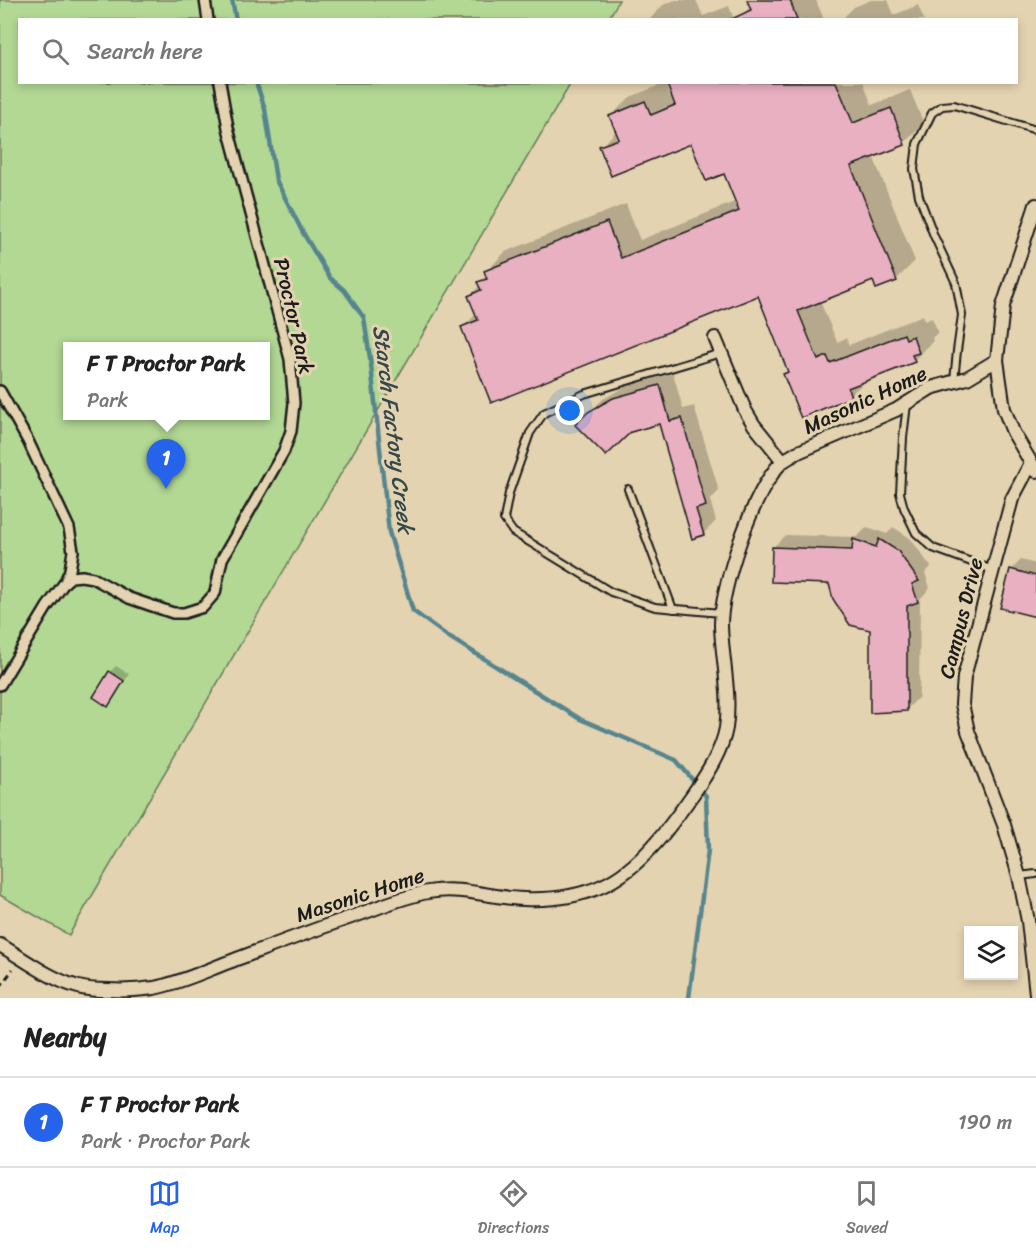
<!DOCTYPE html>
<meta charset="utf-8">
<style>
:root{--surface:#fff;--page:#f2f2f2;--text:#222;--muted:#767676;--line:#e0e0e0;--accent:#2563eb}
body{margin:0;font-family:Sriracha,sans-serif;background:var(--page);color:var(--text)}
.controls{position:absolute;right:18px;bottom:18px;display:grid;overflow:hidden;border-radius:0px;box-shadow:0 3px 9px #0003}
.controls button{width:54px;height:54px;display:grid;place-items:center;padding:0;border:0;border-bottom:2px solid var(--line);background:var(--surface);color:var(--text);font:30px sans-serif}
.you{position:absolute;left:570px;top:411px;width:21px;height:21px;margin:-15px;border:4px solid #fff;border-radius:50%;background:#1a73e8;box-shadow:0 0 0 9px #1a73e833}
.badge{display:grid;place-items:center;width:39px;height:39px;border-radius:50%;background:var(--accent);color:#fff;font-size:20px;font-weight:700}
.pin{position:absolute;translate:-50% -50px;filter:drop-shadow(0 2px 3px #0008)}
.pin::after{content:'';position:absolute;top:32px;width:21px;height:18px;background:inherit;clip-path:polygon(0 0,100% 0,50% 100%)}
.popup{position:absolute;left:63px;top:342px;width:207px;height:78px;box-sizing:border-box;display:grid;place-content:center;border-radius:0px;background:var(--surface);filter:drop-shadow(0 2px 4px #0005);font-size:20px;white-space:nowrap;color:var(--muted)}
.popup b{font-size:22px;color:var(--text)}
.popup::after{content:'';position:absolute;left:50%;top:100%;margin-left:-12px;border:12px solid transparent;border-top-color:var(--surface)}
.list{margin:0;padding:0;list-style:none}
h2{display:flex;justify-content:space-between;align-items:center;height:78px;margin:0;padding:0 24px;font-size:26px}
h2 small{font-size:20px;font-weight:400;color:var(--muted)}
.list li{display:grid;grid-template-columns:39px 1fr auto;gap:18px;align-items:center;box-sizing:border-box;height:90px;padding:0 24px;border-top:2px solid var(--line)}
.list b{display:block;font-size:22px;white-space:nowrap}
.list p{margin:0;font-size:20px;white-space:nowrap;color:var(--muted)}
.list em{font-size:20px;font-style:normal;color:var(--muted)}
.icon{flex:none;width:33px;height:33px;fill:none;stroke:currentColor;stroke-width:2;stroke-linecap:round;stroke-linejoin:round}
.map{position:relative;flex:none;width:1036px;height:998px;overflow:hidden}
.search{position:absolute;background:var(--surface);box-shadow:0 3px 9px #0003;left:18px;right:18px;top:18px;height:66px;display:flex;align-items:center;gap:15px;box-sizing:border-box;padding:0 21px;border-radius:0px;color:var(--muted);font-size:22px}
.sheet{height:168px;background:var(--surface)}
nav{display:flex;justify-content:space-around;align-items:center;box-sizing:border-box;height:84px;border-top:2px solid var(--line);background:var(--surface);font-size:16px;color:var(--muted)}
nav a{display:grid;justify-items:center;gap:3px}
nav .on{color:var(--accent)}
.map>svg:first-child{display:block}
.green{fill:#b2d894;stroke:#677a58;stroke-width:1.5;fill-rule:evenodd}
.shadow{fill:#0003}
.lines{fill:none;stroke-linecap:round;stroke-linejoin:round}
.stream{stroke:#56858e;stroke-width:4.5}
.building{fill:#e9b0c2;stroke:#1c1c1c;stroke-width:1.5}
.service-casing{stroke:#1c1c1c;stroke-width:10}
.pedestrian-casing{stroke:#1c1c1c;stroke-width:14}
.minor-casing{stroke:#1c1c1c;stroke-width:16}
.path{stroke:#1c1c1c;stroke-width:3;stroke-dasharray:6 4.5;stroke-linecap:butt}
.service{stroke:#e4d3b0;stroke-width:6}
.pedestrian{stroke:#e4d3b0;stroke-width:9}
.minor{stroke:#e4d3b0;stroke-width:12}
.labels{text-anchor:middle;stroke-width:6;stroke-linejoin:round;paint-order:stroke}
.street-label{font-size:21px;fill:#1c1c1c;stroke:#e4d3b0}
.water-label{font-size:22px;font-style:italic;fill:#34484c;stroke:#e4d3b0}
</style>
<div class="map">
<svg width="1036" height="998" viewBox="0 0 1036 998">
<rect width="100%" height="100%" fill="#e4d3b0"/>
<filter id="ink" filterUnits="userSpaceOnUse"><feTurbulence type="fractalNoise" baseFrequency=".0167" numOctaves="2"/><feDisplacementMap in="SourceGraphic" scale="12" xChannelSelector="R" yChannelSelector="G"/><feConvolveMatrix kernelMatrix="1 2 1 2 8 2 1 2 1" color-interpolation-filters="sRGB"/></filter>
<g filter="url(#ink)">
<path class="green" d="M0,0H619L608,20H20V82L571,83L69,935L0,895ZM67,346H265V416H67Z"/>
<path class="shadow" d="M675,0H696L703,16L729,6L734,20H649L663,5Z
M753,0H816L824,20H744L742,15L751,6Z
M871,0H888L894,15L918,5L924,20H841L854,7Z
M668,82H863L872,105L910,90L924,124L904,143L873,156L915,261L896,280L874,279L820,301L837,342L846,338L849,345L923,315L925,321L932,318L938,332L932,338L933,341L914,360L868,378L850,396L785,375L789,371L758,294L462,328L477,313L470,296L480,285L479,283L487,275L486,272L505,252L626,204L640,240L737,201L725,172L692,142L601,147L617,130L611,116L630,97L665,83L670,97L673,96Z
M673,373L683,409L694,406L719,491L710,500L716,521L703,534L660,422L577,425L603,399L627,386Z
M867,527L887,534L893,527L910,538L931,567L925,573L930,588L920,599L919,697L906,710L871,629L830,582L773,547L786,535L857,537Z
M1021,560L1036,564V616L1011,570Z
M116,666L129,674L114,699L108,705L95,697L110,672Z"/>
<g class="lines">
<path class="stream" d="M232,0L236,20
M256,82L265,109L276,180L302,231L330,278L344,290L364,318L371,365L389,532L413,611L446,635L580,719L676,760L706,796L708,850L689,998"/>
</g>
<path class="building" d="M747,0H790L797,20H730L751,10Z
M666,82H836L853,123L891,108L905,145L851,166L897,281L876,289L873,281L798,311L818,360L827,356L830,363L904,334L906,339L913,336L919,353L912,355L915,362L848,388L851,397L801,418L783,374L788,372L758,296L491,403L461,327L478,320L468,296L481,290L477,282L487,279L484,271L607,222L621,258L739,211L724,174L706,181L691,144L611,176L599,146L619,139L609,116L645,101L651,115L675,105Z
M660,385L670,421L682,418L706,506L696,509L704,535L692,539L659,424L631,432L606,456L575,425L588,412L613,398Z
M853,539L876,547L879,539L898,551L919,581L912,584L918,602L907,606V711L870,713V630L850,625L833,599L829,584L771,582L772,547L852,550Z
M1010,569L1036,576V617L1000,608Z
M109,671L124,681L108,707L93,697Z"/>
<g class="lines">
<defs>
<path id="service" d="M721,353L584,394L544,413L530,433L509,493L504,519L513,532L611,592L655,607L721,613
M954,381L957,351L962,315L956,283L934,236L919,196L914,169L917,144L932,113L942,106L954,105L1036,130
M907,404L903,438L900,493L904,508L916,533L933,548L993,570
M628,489L673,609
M1019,876L1036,874"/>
<path id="pedestrian" d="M205,0L208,20
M0,391L28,441L69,528L73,551L70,570L65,582
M0,685L47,607L65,582L71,577L82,576L93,578L129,598L173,613H184L203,607L215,593L222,559L284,451L291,431L294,403L290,359L228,128L220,82"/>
<path id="minor" d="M1036,205L1003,306L997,360L1004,409L1013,432L1036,471
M715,338L745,410L754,425L783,461
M1031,463L1012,499L964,677L962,704L968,731L1004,825L1019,876L1028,921L1036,994
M0,945C24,959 48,978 75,986C86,990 97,990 109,990C124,991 139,990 154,988C180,983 205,971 229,962C274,945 318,928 363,913C384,905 406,896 428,892C463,886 491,898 524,899C551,900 578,897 602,886C640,869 670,827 693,794C707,774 722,751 726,728C731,694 722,659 721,626C720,588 754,489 782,462C786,459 792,456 796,453L896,410L931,388L967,378L997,360"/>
</defs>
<use href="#service" class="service-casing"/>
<use href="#pedestrian" class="pedestrian-casing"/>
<use href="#minor" class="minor-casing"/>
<path class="path" d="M0,987L13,969"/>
<use href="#service" class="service"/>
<use href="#pedestrian" class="pedestrian"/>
<use href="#minor" class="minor"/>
</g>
</g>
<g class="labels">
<g class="street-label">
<text transform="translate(294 316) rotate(77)" y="7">Proctor Park</text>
<text transform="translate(865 400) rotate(-25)" y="7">Masonic Home</text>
<text transform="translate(961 618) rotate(-76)" y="7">Campus Drive</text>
<text transform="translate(360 895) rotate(-18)" y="7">Masonic Home</text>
</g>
<g class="water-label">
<text transform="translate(394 429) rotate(83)" y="8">Starch Factory Creek</text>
</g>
</g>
</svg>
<div class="controls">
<button><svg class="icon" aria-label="layers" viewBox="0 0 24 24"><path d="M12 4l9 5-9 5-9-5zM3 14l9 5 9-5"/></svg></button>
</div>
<div class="you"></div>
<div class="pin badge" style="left:166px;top:489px">1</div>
<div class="popup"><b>F T Proctor Park</b>Park</div>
<div class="search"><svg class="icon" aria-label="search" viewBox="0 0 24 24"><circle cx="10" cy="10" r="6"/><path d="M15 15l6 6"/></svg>Search here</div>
</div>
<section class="sheet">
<h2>Nearby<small></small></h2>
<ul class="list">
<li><span class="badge">1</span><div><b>F T Proctor Park</b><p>Park · Proctor Park</p></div><em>190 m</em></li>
</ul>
</section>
<nav>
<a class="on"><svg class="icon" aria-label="map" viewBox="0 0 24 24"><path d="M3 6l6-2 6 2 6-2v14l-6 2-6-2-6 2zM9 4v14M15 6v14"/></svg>Map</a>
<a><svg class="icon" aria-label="directions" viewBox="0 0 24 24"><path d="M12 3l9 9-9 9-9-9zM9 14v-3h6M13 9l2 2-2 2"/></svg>Directions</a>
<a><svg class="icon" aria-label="saved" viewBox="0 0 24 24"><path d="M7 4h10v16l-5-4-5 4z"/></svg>Saved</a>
</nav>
